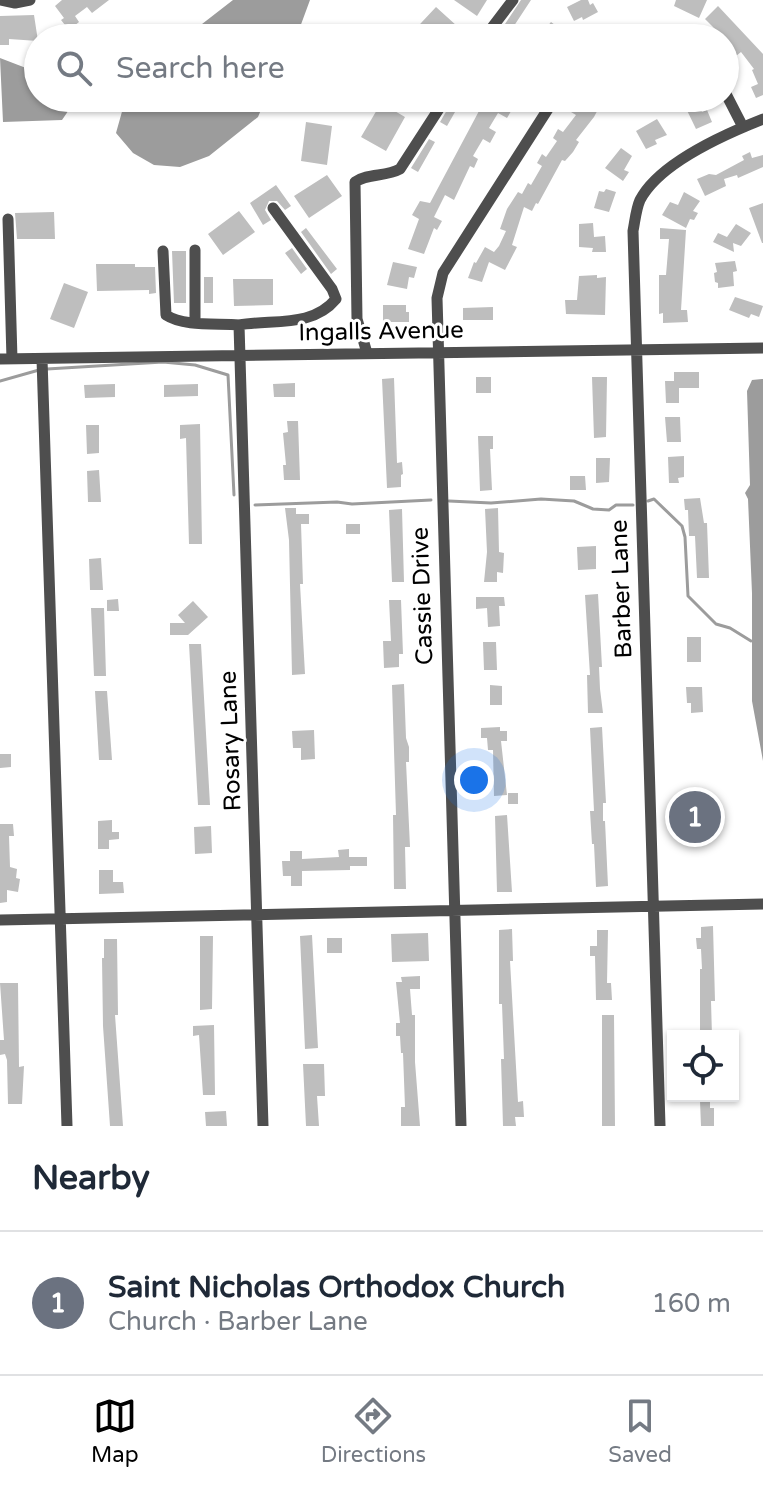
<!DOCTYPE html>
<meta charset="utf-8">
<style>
:root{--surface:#fff;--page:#f6f6f7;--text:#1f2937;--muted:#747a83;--line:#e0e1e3;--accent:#000}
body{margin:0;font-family:"Varela Round",sans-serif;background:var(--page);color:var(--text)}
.controls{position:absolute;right:24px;bottom:24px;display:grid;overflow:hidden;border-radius:0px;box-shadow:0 2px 6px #0004}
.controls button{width:72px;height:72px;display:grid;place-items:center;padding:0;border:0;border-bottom:2px solid var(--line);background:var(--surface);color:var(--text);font:40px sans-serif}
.you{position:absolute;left:474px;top:780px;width:28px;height:28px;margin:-20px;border:6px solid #fff;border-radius:50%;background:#1a73e8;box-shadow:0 0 0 12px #1a73e833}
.badge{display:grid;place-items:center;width:52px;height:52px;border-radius:50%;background:var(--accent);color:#fff;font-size:26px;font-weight:700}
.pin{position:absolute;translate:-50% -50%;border:4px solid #fff;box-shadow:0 2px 8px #0006}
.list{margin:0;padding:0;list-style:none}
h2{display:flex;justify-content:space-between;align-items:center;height:104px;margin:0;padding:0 32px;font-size:34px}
h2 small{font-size:26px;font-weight:400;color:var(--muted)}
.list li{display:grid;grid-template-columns:52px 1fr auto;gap:24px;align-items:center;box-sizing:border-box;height:144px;padding:0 32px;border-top:2px solid var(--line)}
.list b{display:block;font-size:30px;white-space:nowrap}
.list p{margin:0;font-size:26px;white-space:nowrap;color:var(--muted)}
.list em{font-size:26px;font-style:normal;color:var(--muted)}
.icon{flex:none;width:44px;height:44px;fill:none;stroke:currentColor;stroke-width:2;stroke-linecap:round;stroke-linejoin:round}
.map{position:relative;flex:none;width:763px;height:1126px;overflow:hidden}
.search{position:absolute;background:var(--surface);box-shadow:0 2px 6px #0004;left:24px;right:24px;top:24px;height:88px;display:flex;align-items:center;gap:20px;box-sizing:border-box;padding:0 28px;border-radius:44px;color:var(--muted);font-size:30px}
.sheet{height:248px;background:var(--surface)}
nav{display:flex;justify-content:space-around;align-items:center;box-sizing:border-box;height:112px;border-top:2px solid var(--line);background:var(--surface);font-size:22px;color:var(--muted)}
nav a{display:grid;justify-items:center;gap:4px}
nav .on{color:var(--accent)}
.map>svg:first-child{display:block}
.water{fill:#9c9c9c}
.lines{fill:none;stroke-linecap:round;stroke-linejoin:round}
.stream{stroke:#9c9c9c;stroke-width:3}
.building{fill:#bebebe}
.minor{stroke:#4e4e4e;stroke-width:11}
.labels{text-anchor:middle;stroke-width:6;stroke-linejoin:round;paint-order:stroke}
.street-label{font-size:24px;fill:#000;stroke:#fff}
</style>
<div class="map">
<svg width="763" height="1126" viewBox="0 0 763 1126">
<rect width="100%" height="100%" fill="#fff"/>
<path class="water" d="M233,0H310L296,38H184Z
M0,58L26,68L38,65V98H77L62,120L3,122Z
M131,98H266L258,117L209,156L180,167L154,165L133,153L116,133L123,108Z
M762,379H763V761L752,701V593L748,499L745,493L750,485L747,391L752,380Z"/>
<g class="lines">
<path class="stream" d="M47,369L163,362L195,365L228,375L234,495
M0,381L39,370
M449,501L491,503L541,499L574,501L593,509L609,510L616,505H633
M648,501L654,499L682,526L685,537L688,596L716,624L730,628L751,641
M255,505L337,502L352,504L431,500"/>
</g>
<path class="building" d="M62,0H109L92,13L87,7L75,16L79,22L69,30L61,20L64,18L55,6Z
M454,0H487L477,16Z
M521,0H531L506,38L499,33Z
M581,0H588L590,5L593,3L598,12L583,20L582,17L574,21L567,7Z
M676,0H707L699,18L674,6Z
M718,6L763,54V95L756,98L751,87L758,84L752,70L754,69L741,52L736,56L728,46L730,44L705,19Z
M436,7L457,26L446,38H407Z
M34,15L38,41L9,39V45H0V16Z
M551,22L559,28L561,25L571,33L567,38H538Z
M454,98H463L447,126L440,122Z
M480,98L487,102L489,99L501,106L505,98H519L507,118L498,113L489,128L496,132L490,143L483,139L473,156L478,159L474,168L470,166L454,200L445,195L434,217L442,221L437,230L434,228L424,254L408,249L419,219L412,215L420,201L430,203L479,111L475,108Z
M585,98H604L594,117L576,140L579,142L573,152L565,161L562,160L538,204L536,203L532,211L524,207L512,245L517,247L505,270L489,262L482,282L468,278L474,262L476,263L485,247L494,252L499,246L506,231L500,229L507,209L518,192L522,194L528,183L531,185L542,166L537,163L542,154L546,157L557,141L553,138L558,129L563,132L576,115L571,112L577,104L580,107Z
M661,98H696L702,112L707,110L712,122L696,129L681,98L666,107Z
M381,103L405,117L386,151L361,137Z
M657,119L667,135L655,140L657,144L646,149L636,131Z
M306,122L332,126L327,165L301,161Z
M429,139L435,142L418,172L411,168Z
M621,148L632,156L624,170L629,172L623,181L605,168Z
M750,152L752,158L763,155V167L738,178L737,175L724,179L726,186L705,196L697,179L709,174L716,175L744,160L742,156Z
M327,175L342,196L309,218L294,196Z
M276,185L291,206L285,210L277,201H269L265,210L271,220L263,225L250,203Z
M606,189L616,192L609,212L594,208L599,191L604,192Z
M684,192L700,201L693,211L698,213L694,220L690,219L686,228L662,215L670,202L678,205Z
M763,203V243H762L749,208Z
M239,211L255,232L223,255L208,234Z
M54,212L55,239H17L15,213Z
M593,223L594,237L605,236L606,252H592L593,248L579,247V224Z
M736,224L751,233L741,246L733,243L734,252L713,242L718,233L727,237Z
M306,228L337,269L331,274L301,232Z
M660,228L686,230L681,310H687L688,322L663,323V313L659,314V275H666L669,239H660Z
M292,248L307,269L301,274L285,253Z
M172,251H186V303H174Z
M735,261L737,271L733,272L734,286L718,288V283L715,282L714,273L717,272L715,263Z
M393,262L417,267L414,278L409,277L407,289L387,285Z
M96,264H135V267H155L156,293L149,294V290L97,291Z
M597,275V278L606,277L605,315L566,314L565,300H577L579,276Z
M204,277H213V303H204Z
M233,279H273V305L234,306Z
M64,283L88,292L74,328L50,319Z
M735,297L763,306L759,317L751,314L749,318L729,310Z
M383,305H406V312H409V322H383Z
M493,307V320H463V308Z
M674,372H699V388H679V403H666L665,381H674Z
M476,377H491V393H476Z
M592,377H607L606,437L594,438Z
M394,378L397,463L402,462L403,474L401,475V487L387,488L382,379Z
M295,383V397H274L273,384Z
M115,384V397L85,398L84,385Z
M198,384V396L164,397V385Z
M665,417H680L681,442H667Z
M287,421H298L300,480H284L283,465H286L283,433L288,432Z
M200,424L202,544H189L186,438L180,439V425Z
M86,425H99V453L87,454Z
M478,436H493V449H490L492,490L480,491Z
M684,456V477L678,478L679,483H669L668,457Z
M596,458H610L609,482L596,483Z
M99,470L101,502H88L87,471Z
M570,476H585L586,490H570Z
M700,498L704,523H707L709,578H697L695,536H689L688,510H685L684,499Z
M285,508H296V514H309V524H301L303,584H300L305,674L292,675L289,540Z
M498,508L499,552L504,553L503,573L497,572V582H484L487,552L485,509Z
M402,509L404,582H392L389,510Z
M346,524H360V534H346Z
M596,546V569L578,570L577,547Z
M101,558L103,590H90L89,559Z
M598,594L602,667H599L600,689L603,713H588L587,675H590L585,595Z
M476,597H504L505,606H499L500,626L488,627L487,608L476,609Z
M118,599L119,611H107V600Z
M389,600H401L403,654H399V667L384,668L383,641H391Z
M193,601L208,617L188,635H170V623H185L178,615Z
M91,608H104L106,676H94Z
M687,637H701V662H687Z
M483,642H496L497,670H484Z
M189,644H201L210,805H198Z
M404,684L406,738L409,747V762H406L410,847H405L406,889H394L393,815H396L392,685Z
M490,685L502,686V705H490Z
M686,687H702L703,712L691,713V703H687Z
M95,691H107L112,760H99Z
M500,727V731H507V741H501L507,795L494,796L493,750H488L487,738H481V728Z
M602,727L606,803H603V821H605L608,886L596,887L594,844H592L590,811H594L590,728Z
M314,730L315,759L301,760V748H293L292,731Z
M0,754H11V767L0,768Z
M508,793H518V804H508Z
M682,807H706L707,829H682Z
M507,815L512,892H497L495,816Z
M112,820V832H119V839L109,840V849H98V821Z
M0,824H13L14,836H9L10,867L17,869L16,878L20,879L18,892L7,890V902L0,903Z
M211,826L212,853L195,854L194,827Z
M349,849V857H367V866H350V870L302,871V886H291V876H283L282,861H290V851H302V859L339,857L338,850Z
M99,870H113V882H123L124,893L99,894Z
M713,926L715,1001H711L712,1036H700V969H702L701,949H697L696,938H701V927Z
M512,929L513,961H510L518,1102L523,1101L524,1117H515L516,1126H503L501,1059H504L502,1004H499V930Z
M597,930H608L607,983H611L612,1000H596L595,956H590V946H597Z
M428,933L429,961L392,962L391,934Z
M312,935L318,1048L305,1049L300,936Z
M200,936H213L212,1009L200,1010Z
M327,938H342V953H327Z
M104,939H117L118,1015H115L123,1126H110L103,1026L102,958H104Z
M420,976V989H410L412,1015H415V1062L420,1126H401V1107H405L403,1053H401L400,1036H396V1023H400L396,982H402L401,977Z
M0,983H18L19,1067L24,1066L22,1104H8L7,1060L5,1054L0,1055V1040H4Z
M602,1015H614L615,1126H602Z
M214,1025L215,1095H203L199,1035L193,1036V1026Z
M303,1064H324L325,1096H317L319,1126H306Z
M700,1101H710V1108H714V1126H701Z
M226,1111L227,1126H206L205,1112Z"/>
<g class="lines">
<path class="minor" d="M0,0L15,3L30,0
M484,38L513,0
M611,38C633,27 655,28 678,38
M725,92L743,127
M8,219L12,359
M195,250V322
M163,251L166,315C184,327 218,323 239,325
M367,353L357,319L355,182C368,173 386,177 400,169L446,98
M0,359L763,348
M42,359L67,1126
M0,920L763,904
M263,1126L239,325C273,319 312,328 336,299L332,289L273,208
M461,1126L437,298L443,273L555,98
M660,1126L633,231C635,221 636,209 640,200C659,163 725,134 763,119"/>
</g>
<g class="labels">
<g class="street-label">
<text transform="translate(381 331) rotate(-1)" y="8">Ingalls Avenue</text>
<text transform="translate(621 589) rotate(-92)" y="8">Barber Lane</text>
<text transform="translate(422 596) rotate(-92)" y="8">Cassie Drive</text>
<text transform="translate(230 741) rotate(-92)" y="8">Rosary Lane</text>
</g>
</g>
</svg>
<div class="controls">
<button><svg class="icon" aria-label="locate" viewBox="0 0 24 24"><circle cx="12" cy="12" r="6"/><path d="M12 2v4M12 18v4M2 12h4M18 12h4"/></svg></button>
</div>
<div class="you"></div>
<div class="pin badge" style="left:695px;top:817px;background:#6b7280">1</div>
<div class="search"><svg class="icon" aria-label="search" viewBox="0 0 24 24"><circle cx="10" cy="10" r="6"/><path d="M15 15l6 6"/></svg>Search here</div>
</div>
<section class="sheet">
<h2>Nearby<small></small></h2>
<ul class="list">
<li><span class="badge" style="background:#6b7280">1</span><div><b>Saint Nicholas Orthodox Church</b><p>Church · Barber Lane</p></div><em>160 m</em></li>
</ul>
</section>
<nav>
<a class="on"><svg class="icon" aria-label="map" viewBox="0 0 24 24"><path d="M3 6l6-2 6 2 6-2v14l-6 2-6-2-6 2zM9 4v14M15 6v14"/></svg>Map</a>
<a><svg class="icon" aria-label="directions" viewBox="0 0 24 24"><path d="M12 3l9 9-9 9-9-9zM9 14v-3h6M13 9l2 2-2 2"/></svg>Directions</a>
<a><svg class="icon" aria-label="saved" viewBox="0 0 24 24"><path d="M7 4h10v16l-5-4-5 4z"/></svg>Saved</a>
</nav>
